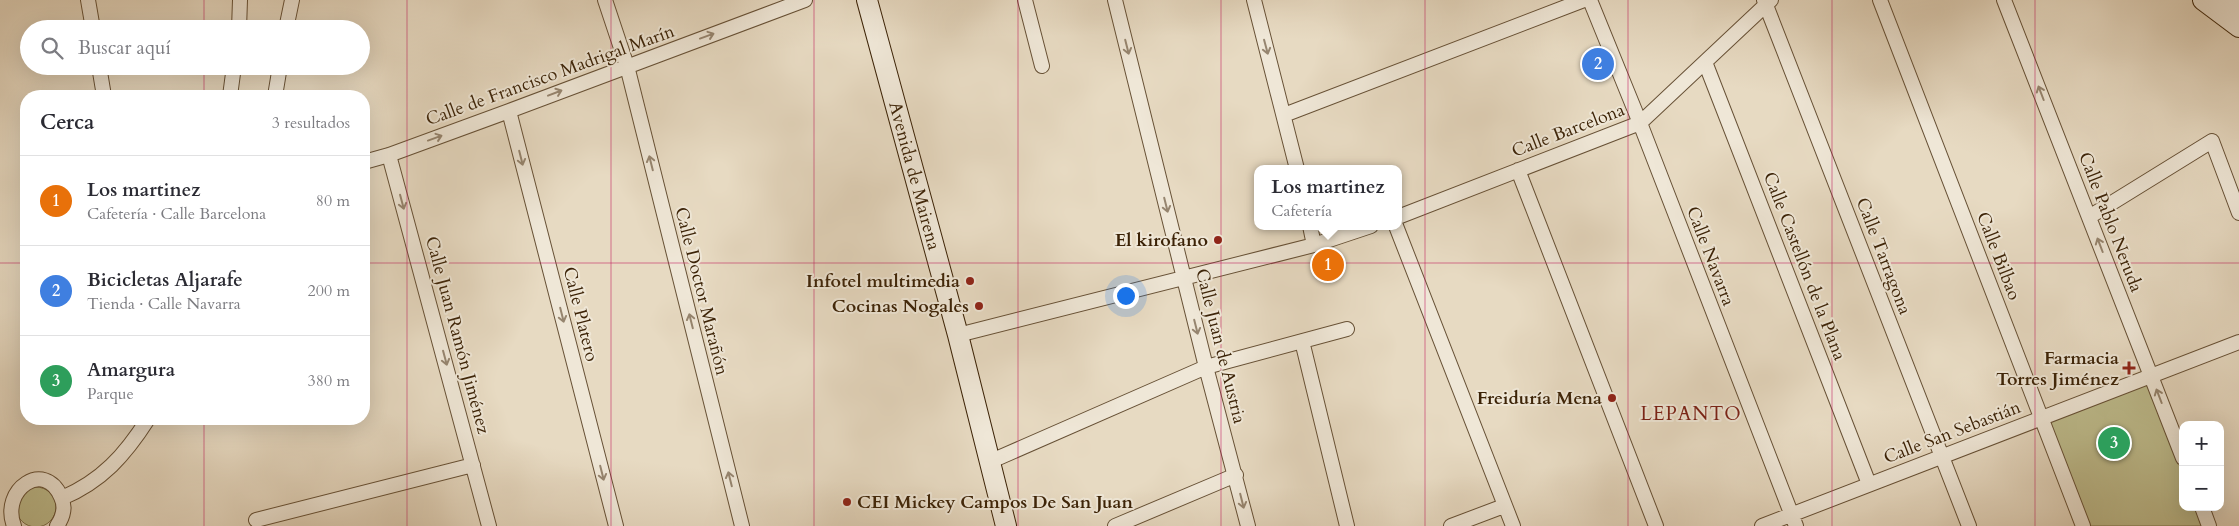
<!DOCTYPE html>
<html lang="es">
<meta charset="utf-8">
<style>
:root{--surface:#fff;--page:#f2f2f3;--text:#2b2b33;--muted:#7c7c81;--line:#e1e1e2;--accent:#8f2418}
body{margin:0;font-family:Cardo,serif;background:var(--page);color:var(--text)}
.controls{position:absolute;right:15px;bottom:15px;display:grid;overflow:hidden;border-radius:10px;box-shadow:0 5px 20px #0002}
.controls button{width:45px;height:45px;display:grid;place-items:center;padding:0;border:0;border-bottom:1px solid var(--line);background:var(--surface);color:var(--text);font:25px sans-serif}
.you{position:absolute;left:1125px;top:295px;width:18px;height:18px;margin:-12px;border:4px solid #fff;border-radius:50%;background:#1a73e8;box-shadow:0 0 0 8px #1a73e833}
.badge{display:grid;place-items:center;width:32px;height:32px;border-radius:50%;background:var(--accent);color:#fff;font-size:16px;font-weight:700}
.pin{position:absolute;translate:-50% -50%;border:2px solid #fff;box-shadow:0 1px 5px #0006}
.popup{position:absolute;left:1254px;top:165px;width:148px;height:65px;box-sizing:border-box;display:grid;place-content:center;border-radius:10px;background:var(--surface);filter:drop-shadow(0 1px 4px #0005);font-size:16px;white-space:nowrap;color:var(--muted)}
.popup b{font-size:19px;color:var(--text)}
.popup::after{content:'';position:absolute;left:50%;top:100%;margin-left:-10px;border:10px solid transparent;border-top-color:var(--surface)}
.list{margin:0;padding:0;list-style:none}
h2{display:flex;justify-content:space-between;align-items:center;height:65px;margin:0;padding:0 20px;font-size:21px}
h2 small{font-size:16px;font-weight:400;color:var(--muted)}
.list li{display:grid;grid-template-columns:32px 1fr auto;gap:15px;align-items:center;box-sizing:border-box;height:90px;padding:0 20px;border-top:1px solid var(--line)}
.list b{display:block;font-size:19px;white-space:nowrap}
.list p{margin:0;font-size:16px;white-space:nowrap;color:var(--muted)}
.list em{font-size:16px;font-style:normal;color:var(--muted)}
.icon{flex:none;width:28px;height:28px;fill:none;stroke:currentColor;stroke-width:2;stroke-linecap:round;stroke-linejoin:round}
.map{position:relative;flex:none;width:2239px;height:526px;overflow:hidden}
.search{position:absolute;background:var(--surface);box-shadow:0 5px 20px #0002;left:20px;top:20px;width:350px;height:55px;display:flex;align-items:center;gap:12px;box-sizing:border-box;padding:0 18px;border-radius:28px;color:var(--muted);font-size:19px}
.panel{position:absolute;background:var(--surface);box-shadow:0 5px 20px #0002;left:20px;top:90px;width:350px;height:335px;border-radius:20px}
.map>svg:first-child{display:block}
.green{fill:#bebd8e;stroke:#7d704a}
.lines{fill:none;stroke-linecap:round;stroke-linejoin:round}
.street-casing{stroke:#675136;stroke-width:16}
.secondary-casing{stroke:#3c2307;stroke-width:22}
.street{stroke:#efe7d7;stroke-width:14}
.secondary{stroke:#efe7d7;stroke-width:20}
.oneway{stroke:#96856f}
.grid{fill:none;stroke:#c2185b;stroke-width:1;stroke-opacity:0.55}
.poi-dot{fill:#8f2418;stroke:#efe7d7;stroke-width:2}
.labels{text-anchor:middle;stroke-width:4;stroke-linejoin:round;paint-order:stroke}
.street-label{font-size:18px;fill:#3c2307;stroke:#efe7d7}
.poi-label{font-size:18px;font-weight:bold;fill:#3c2307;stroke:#efe7d7;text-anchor:end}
.neighbourhood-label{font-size:19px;letter-spacing:1px;fill:#7a1f14;stroke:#efe7d7}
</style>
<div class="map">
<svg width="2239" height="526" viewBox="0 0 2239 526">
<rect width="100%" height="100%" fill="#e7dac2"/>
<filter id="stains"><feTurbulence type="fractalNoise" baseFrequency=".004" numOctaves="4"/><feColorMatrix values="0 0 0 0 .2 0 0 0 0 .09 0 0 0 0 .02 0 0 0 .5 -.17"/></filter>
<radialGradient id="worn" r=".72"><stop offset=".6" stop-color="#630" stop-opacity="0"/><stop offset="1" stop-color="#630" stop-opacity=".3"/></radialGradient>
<path class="green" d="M2150,380L2183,465V507H2199L2206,526H2085L2046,420Z
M16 507a20 20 0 1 1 40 0a20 20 0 1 1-40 0Z"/>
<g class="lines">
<defs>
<path id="street" d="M88,0L93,29
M605,0L627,66L742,526
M1025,0L1042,66
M1115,0L1206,367L1248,526
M1254,0L1297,169
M1590,0L1640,123L1796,526
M1764,0L1969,526
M1880,0L2083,526
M2004,0L2183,458
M239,29L240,0
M286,29L292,0
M1705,62L1869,484
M99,66L104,96
M230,96L234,66
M275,96L280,66
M509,111L616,526
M1284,115L1584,0
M389,155L489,526
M364,162L389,155L509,111L805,0
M1518,170L1656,526
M1398,217L1640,123L1771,0
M2089,217L2212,141L2239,213
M1310,226L1314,245
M1396,226L1513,526
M958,335L1314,245L1371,226
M1302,341L1347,526
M989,462L1206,367L1347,329
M62,498C102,481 125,455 148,419
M2202,507L2209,526
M256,520L473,465
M14,526C0,489 45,459 61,497C66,507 63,517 57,526
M1115,526L1236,475
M1451,526L1504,506
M1762,526L2239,342"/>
<g id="secondary">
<path id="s1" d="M867,0L958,335L1006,526"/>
<path d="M2203,0L2239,27"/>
<path d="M2226,0L2239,9"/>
</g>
</defs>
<use href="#street" class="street-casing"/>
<use href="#secondary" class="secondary-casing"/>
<use href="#street" class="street"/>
<use href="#secondary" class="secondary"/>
</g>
<defs><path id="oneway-shaft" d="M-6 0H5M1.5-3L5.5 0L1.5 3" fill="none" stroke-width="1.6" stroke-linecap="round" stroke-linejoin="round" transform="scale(1.25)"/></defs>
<g class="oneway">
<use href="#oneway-shaft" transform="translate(707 36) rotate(-20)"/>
<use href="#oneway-shaft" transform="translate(1127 47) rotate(76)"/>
<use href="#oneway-shaft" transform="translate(1266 47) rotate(75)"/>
<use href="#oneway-shaft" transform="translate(555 93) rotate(-21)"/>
<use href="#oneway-shaft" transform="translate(2041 93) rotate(-111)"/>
<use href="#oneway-shaft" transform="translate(435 138) rotate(-20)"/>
<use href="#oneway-shaft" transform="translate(521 158) rotate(76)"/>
<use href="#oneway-shaft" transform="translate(651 163) rotate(-104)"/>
<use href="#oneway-shaft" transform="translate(402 202) rotate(75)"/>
<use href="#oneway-shaft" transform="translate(1166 205) rotate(76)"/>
<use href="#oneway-shaft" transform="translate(2100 245) rotate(-111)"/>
<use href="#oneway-shaft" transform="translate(562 315) rotate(76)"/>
<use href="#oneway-shaft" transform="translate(691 321) rotate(-104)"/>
<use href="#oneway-shaft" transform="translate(1196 327) rotate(76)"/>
<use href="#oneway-shaft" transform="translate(445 358) rotate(75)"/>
<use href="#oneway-shaft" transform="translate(2159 396) rotate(-111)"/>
<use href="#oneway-shaft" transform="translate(602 473) rotate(76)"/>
<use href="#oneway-shaft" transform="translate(730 479) rotate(-104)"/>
<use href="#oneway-shaft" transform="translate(1242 501) rotate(76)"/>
</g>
<path class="grid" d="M204,0V29M407,0V526M611,0V526M814,0V526M1018,0V526M1221,0V526M1425,0V526M1628,0V526M1832,0V526M2035,0V526M204,66V96M0,263H26M364,263H2239M204,419V526"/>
<g class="poi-dot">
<circle cx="1218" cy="240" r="5"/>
<circle cx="970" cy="281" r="5"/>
<circle cx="979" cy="306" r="5"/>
<path d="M2126.5 360.5h5v5h5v5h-5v5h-5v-5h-5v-5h5z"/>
<circle cx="1612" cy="398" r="5"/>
<circle cx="847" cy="502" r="5"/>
</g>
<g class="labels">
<g class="street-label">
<text transform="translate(550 75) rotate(-20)" y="6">Calle de Francisco Madrigal Marín</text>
<text transform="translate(1568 130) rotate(-21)" y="6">Calle Barcelona</text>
<text dy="6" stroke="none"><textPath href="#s1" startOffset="182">Avenida de Mairena</textPath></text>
<text transform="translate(2111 222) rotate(69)" y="6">Calle Pablo Neruda</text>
<text transform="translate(1711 256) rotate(69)" y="6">Calle Navarra</text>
<text transform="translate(1884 256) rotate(69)" y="6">Calle Tarragona</text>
<text transform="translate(1999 256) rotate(69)" y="6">Calle Bilbao</text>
<text transform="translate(1805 266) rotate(69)" y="6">Calle Castellón de la Plana</text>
<text transform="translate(702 291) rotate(76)" y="6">Calle Doctor Marañón</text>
<text transform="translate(581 314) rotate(76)" y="6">Calle Platero</text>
<text transform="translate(458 335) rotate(75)" y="6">Calle Juan Ramón Jiménez</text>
<text transform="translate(1221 346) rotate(76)" y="6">Calle Juan de Austria</text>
<text transform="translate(1952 432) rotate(-21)" y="6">Calle San Sebastián</text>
</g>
<g class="poi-label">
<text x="1208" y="246">El kirofano</text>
<text x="960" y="287">Infotel multimedia</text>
<text x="969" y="312">Cocinas Nogales</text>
<text x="2119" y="364">Farmacia<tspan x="2119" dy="21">Torres Jiménez</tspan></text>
<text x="1602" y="404">Freiduría Mena</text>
<text x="857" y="508" text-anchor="start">CEI Mickey Campos De San Juan</text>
</g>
<g class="neighbourhood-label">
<text x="1691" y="420">LEPANTO</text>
</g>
</g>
<rect width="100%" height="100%" filter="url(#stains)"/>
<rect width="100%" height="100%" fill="url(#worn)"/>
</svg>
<div class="controls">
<button>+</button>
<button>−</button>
</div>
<div class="you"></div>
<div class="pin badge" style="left:1328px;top:265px;background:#e8710a">1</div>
<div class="popup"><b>Los martinez</b>Cafetería</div>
<div class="pin badge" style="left:1598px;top:64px;background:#3f7fe0">2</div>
<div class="pin badge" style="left:2114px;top:443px;background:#2e9e5b">3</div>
<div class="search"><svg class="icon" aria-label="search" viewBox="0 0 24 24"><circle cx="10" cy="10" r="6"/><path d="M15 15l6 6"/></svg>Buscar aquí</div>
<section class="panel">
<h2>Cerca<small>3 resultados</small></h2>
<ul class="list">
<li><span class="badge" style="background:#e8710a">1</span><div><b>Los martinez</b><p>Cafetería · Calle Barcelona</p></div><em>80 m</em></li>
<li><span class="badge" style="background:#3f7fe0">2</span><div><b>Bicicletas Aljarafe</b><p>Tienda · Calle Navarra</p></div><em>200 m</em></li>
<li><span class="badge" style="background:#2e9e5b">3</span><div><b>Amargura</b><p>Parque</p></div><em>380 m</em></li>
</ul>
</section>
</div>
